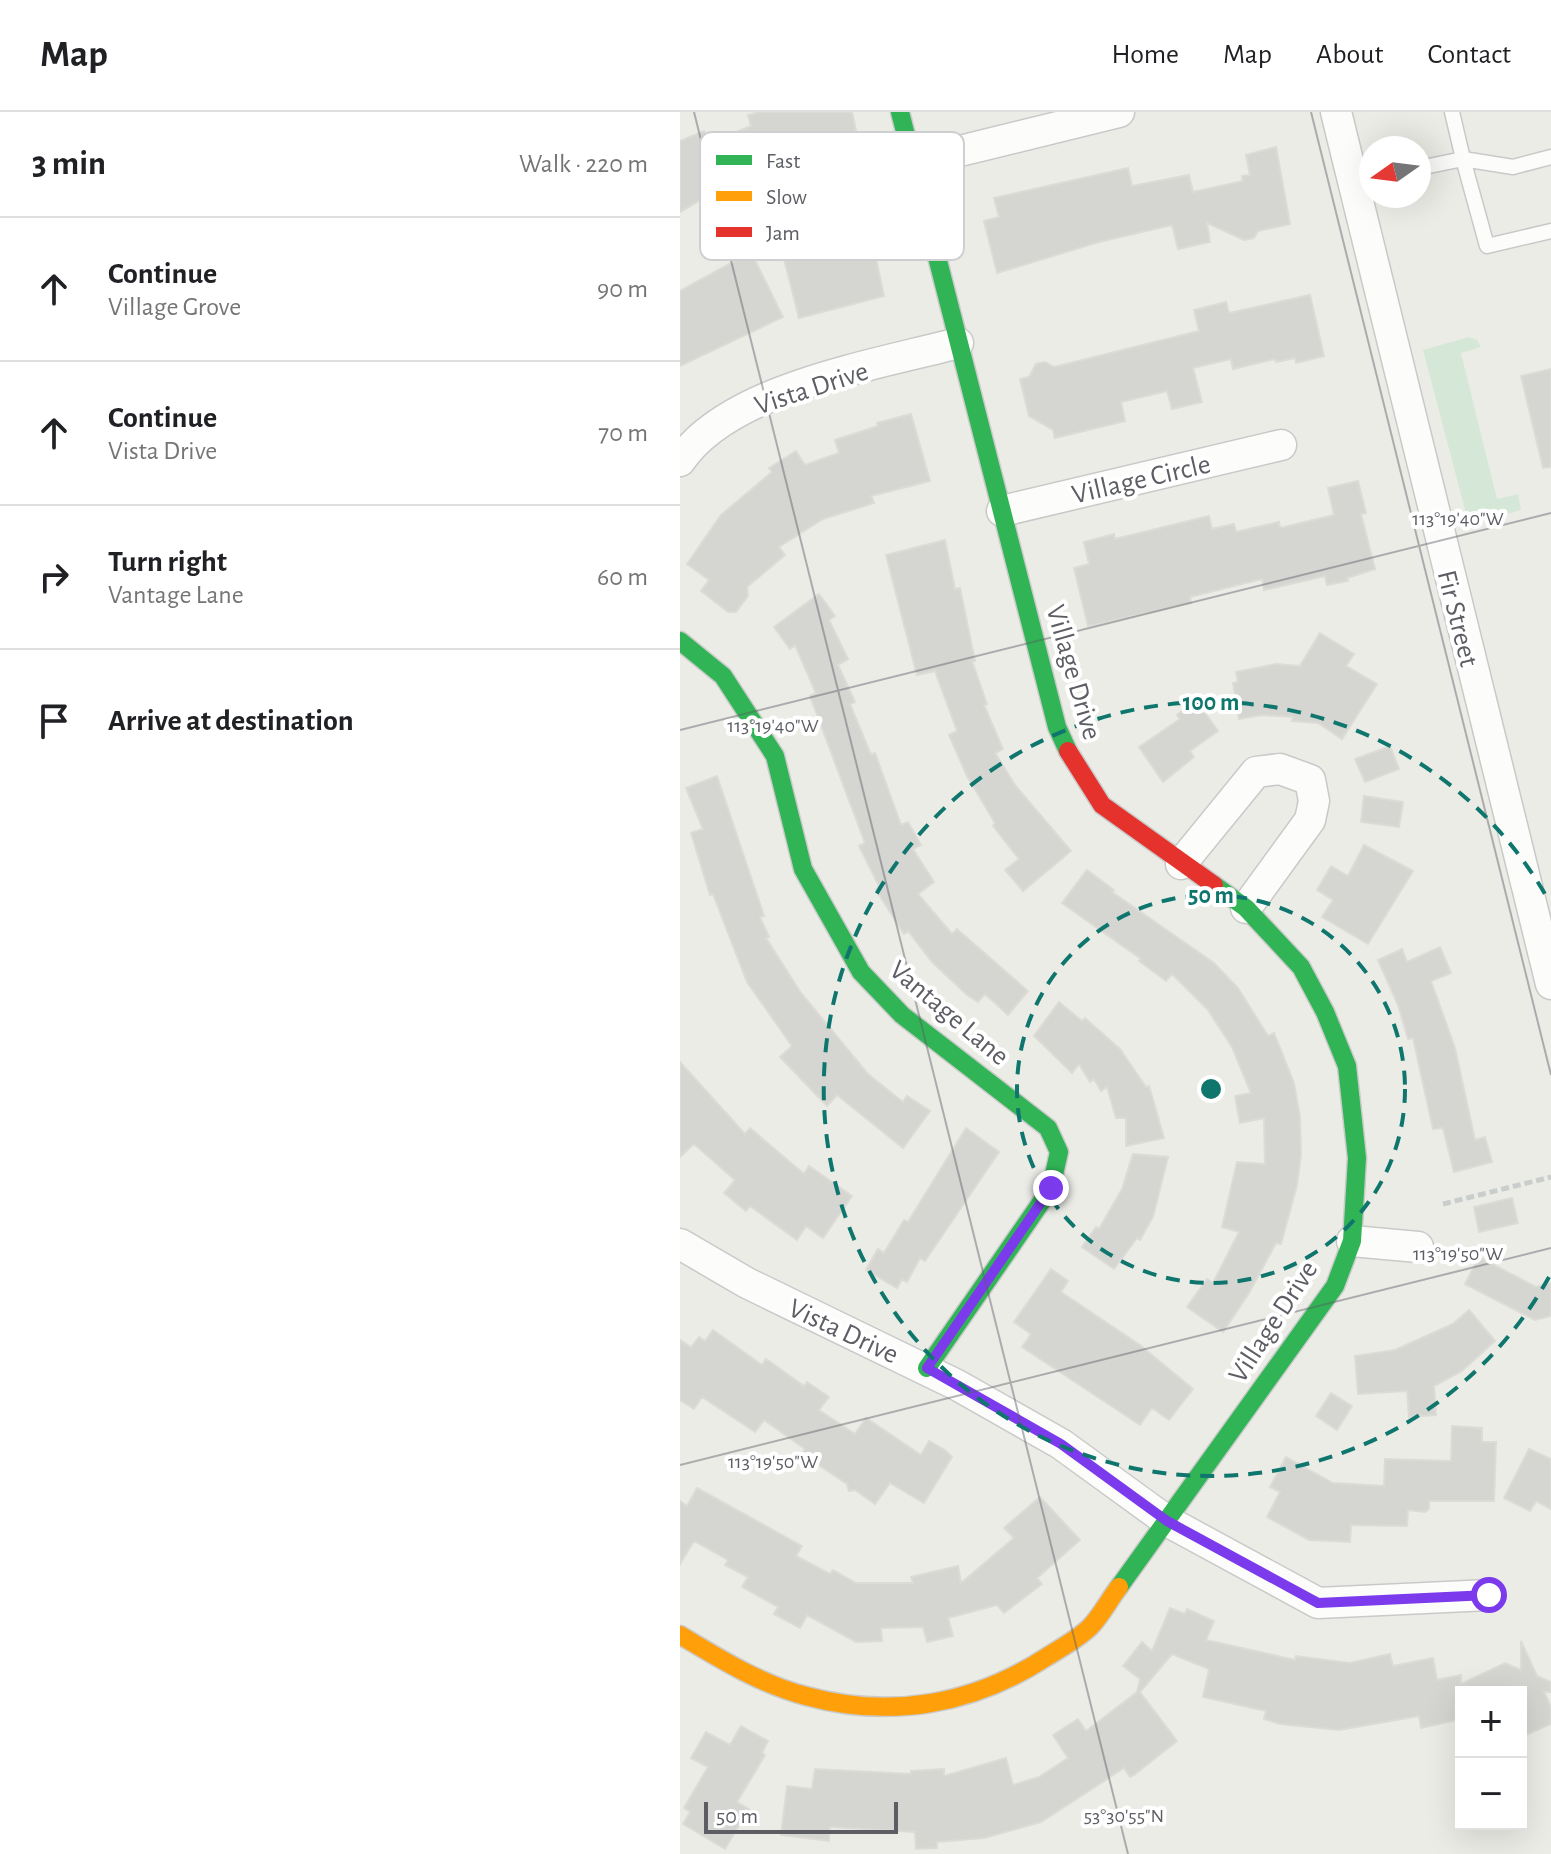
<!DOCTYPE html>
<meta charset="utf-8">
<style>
:root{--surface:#fff;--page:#f6f6f6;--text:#202124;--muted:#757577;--line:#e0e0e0}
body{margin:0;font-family:"Alegreya Sans",sans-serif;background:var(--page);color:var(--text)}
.controls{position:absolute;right:24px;bottom:24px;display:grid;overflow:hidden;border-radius:0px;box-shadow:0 8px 32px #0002}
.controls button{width:72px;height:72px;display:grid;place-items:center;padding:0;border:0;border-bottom:2px solid var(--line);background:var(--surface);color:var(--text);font:40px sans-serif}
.compass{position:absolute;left:679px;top:24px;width:72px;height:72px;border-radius:50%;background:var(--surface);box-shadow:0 8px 32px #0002;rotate:256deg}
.scale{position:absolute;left:24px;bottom:20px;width:194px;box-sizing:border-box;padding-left:8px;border:4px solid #5c5e64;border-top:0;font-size:22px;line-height:28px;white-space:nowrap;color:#5c5e64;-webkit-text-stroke:6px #fff;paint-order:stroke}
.stop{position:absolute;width:24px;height:24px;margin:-18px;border:6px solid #7c3aed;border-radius:50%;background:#fff}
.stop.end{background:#7c3aed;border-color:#fff;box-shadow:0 2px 8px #0008}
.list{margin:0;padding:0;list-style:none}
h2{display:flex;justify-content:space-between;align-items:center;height:104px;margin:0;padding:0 32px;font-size:34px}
h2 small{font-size:26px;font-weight:400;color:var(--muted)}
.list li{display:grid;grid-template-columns:52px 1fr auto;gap:24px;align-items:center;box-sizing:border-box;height:144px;padding:0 32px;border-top:2px solid var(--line)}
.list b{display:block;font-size:30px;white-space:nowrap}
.list p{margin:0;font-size:26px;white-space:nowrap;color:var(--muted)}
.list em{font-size:26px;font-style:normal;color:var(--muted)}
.icon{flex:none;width:44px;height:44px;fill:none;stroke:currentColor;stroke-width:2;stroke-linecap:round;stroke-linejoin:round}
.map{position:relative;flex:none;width:871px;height:1742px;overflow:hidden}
header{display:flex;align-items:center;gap:48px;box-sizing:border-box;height:112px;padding:0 40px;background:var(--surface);border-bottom:2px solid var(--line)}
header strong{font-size:38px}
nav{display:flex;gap:44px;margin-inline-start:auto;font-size:28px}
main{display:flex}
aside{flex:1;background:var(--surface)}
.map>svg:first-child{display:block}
.green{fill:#d5e8d7}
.building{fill:#d5d5d2;stroke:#dcdbd6;stroke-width:2}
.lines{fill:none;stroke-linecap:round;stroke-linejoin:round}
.lane-casing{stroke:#c9c9c9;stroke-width:17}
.street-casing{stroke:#c9c9c9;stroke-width:33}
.fast-casing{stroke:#cacaca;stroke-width:21}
.slow-casing{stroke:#cacaca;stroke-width:21}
.jam-casing{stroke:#cacaca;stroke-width:21}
.path{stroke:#c9cdcc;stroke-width:5;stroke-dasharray:8 4;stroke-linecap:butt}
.lane{stroke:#fcfcfb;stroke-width:14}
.street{stroke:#fcfcfb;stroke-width:30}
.fast{stroke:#30b455;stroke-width:18}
.slow{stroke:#ff9f0a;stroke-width:18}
.jam{stroke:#e5322d;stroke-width:18}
.route{stroke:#7c3aed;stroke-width:10}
.ticks{fill:none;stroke:#5c5e64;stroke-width:2;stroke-opacity:0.45}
.ring{fill:none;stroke:#0f766e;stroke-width:4;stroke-dasharray:14 10}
.labels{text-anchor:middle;stroke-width:8;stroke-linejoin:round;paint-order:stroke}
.street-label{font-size:28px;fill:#5c5e64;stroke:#fff}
.key{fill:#fff;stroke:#cecfd0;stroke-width:2}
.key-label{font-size:22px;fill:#5c5e64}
.ticks-label{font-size:20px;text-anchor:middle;fill:#5c5e64;stroke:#fff;stroke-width:8;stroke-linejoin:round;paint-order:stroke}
.centre{fill:#0f766e;stroke:#fff;stroke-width:4}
.ring-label{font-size:24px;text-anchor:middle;font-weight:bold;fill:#0f766e;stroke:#fff;stroke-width:8;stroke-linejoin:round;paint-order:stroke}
</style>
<header>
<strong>Map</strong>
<nav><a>Home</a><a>Map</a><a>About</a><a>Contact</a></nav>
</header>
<main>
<aside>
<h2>3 min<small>Walk · 220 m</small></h2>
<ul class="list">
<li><svg class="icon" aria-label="ahead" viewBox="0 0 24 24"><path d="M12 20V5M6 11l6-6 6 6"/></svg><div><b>Continue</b><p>Village Grove</p></div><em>90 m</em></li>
<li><svg class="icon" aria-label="ahead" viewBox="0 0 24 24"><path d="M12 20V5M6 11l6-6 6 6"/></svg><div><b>Continue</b><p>Vista Drive</p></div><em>70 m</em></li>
<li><svg class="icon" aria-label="right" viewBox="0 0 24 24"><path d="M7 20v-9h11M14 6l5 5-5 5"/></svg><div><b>Turn right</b><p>Vantage Lane</p></div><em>60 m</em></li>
<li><svg class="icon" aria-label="arrive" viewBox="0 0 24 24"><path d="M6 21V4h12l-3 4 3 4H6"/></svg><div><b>Arrive at destination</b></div></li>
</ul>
</aside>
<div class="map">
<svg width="871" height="1742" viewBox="0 0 871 1742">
<rect width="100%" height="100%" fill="#ecece7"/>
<path class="green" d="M789,225L797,228L801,235L781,241L817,387L838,382L841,398L789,413L743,238Z"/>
<path class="building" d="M80,0H172L179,32L125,47L130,70L87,77L84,67L44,84L46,88L28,96L24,86L0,100V29L24,19L30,31L71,14L68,3Z
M596,35L610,112L578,119L574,126L564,128L527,111L530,130L498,137L492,113L419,130L317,161L304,109L319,105L314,86L448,56L452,74L509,63L513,80L563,69L562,64L570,63L566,43Z
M191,99L199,131L193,132L204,184L119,206L100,131L121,124L128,144L169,134L163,106Z
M71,140L103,205L0,254V179Z
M630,183L644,244L616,251L615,246L596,250L595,247L553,257L551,247L513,256L522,290L492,297L487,279L441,290L445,309L375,326L373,318L349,304L340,267L349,265L356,252L365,250L374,255L519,219L514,198L546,190L549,201Z
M871,257V355L863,356L841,264Z
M231,302L250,369L191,384L194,391L143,407L99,435L105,443L67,475L68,484L56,500H48L21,479L29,468L7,452L41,403L92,360L89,356L116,339L125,353L159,341L155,328L198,314L197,311Z
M678,369L686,401L681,402L695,457L667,466L668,469L647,473L645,464L584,478L582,467L510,485L511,491L408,514L394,456L409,452L404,430L434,422L435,427L529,404L532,417L554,412L556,420L599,410L600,416L654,403L648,376Z
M265,428L275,477L280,476L295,549H292L307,592L304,593L323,637L315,641L335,673L391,739L343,779L325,758L339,747L313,714L315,711L287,664L269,623L277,619L255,559L237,563L206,443Z
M139,482L155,504L149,508L168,547L158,553L175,590L170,592L191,643L195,641L221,713L228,710L241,733L233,737L254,770L238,782L272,822L277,817L348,879L328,903L305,882L298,890L287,883L252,850L228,819L224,822L196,778L199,774L179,734L185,731L130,584L136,581L115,533L110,537L94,515Z
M640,521L674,542L666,554L697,572L662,627L638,611L612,609L613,605L582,603L559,607L553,571L558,570L556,560L596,552L620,554Z
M516,588L538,619L510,639L514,645L483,670L459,635L500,607L497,603Z
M710,634L719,657L685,670L675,647Z
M37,664L84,804L80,805L89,825L86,826L121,881L188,962L223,990L227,984L250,999L223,1036L157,983L147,994L100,945L112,934L67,870L33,782L30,783L11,721L23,717L6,676Z
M684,684L723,690L719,715L681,710Z
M684,733L733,759L688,832L642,805L653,788L637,778L651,754L668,764Z
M407,758L434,778L432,780L534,851L558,876L588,924L594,921L614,971L620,1005L621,1043L617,1073L601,1132L596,1131L569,1181L543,1220L507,1195L527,1167L533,1171L559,1120L542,1115L557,1050L585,1052L584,1006L560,1011L555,984L571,981L552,935L528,898L492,862L486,869L459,849L461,847L382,791Z
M760,835L771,861L751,869L775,936L795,1028L805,1025L812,1050L774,1060L763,1016L753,1017L733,926L728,927L718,893L698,848L722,837L727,850Z
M379,890L402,909L405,906L440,937L466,975L469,974L484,1026L446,1034V1006H436L427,975L421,979L414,967L410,970L399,952L392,961L354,924Z
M0,950L65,1022L70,1016L124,1062L129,1054L172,1084L143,1126L126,1114L117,1128L70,1094L66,1099L44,1081L55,1068L14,1032L0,1045Z
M286,1016L319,1040L245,1149L240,1146L227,1170L222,1167L217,1176L186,1158L198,1137L204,1141L224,1108L228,1110Z
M453,1042L488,1045L473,1105L460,1128L457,1126L434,1157L402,1135L416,1115L419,1117L442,1077Z
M832,1086L838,1111L799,1120L794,1095Z
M799,1145L856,1175L871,1171V1204L855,1208L785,1172Z
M371,1157L388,1169L381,1180L460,1233L513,1277L489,1308L472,1296L460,1313L342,1235L351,1222L334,1210Z
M789,1198L815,1229L782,1259L754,1274L756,1303L729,1305L727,1279L678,1282L675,1244L715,1238L773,1212Z
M33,1218L82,1253L86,1247L124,1274L127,1270L149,1285L139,1298L175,1322L186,1306L241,1343L249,1329L265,1338L272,1345L244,1391L210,1371L195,1392L175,1378L169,1379L167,1372L122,1342L125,1337L84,1308L75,1320L22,1285L14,1297L0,1288V1228L11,1235L19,1225L25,1229Z
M651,1281L672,1294L657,1318L636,1304Z
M772,1314L802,1316V1330H816L814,1389H749V1397L745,1400L728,1398L727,1414L671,1413L670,1430L629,1428L587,1405L600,1380L590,1375L606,1345L653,1371L704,1374L705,1347L771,1349Z
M849,1337L871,1347V1397L856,1389L850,1399L824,1386Z
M17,1376L122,1434L116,1444L150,1462L153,1458L176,1471H233L231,1465L278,1454L281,1471L334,1426L324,1416L360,1385L400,1428L357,1466L362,1472L324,1501L317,1493L268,1506L273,1524L247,1530L243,1515L201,1516L202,1529L176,1530L127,1503L120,1516L94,1502L98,1495L62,1475L68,1465L45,1453L48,1448L14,1429L0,1452V1389L7,1394Z
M490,1496L505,1502L507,1497L534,1509L526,1528L615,1548L616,1544L670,1551L710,1542L713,1554L753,1546L757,1568L781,1563V1572L825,1551L841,1558V1529L857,1564L871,1570V1580H864L871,1595V1612L841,1625V1580H781V1607L741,1616L739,1604L659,1618L600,1612L584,1607L586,1599L523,1585L529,1557L492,1542L460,1580L497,1629L454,1663L450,1665L444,1656L361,1710L304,1726L257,1730V1736L236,1737L235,1720L150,1715L149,1729L101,1723L107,1674L132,1677L135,1657L231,1662V1659L264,1657V1664L326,1646L333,1673L359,1665L388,1646L373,1623L398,1607L406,1619L457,1580L460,1567L443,1554L462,1530L472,1539Z
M61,1614L88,1629L82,1641L85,1643L57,1690L69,1697L45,1737L3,1712L10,1700L4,1696L28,1655L11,1646L26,1620L50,1633Z"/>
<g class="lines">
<defs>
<path id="lane" d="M871,45L833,55L783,47L807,134L871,119
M739,56L783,47L772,0"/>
<path id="street" d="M656,0L871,872
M231,51L439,0
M0,349C49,276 196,253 278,231
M322,399L601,333
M501,752L576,660L600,657L630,668L634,689L630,708L566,796
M672,1129L738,1135
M0,1132L67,1171L277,1273L381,1332L487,1409L638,1491L809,1483"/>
<path id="fast" d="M220,0L377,615L388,639
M0,529L43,564L95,644L123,757L181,860L222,903L368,1016L379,1040L371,1076L247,1256
M439,1475L655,1174L672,1129L677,1046L667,954L645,900L621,855L566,796L534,773"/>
<path id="slow" d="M0,1523C40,1547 80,1572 126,1584C210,1607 292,1593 365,1546C379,1537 398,1527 410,1515C421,1504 429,1488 439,1475"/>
<path id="jam" d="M388,639L422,693L534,773"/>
</defs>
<use href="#lane" class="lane-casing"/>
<use href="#street" class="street-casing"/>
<use href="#fast" class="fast-casing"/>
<use href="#slow" class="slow-casing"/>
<use href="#jam" class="jam-casing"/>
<path class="path" d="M763,1092L871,1065"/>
<use href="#lane" class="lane"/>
<use href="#street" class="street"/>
<use href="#fast" class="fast"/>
<use href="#slow" class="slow"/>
<use href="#jam" class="jam"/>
</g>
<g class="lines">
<path class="route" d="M371,1076L247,1256L381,1332L487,1409L638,1491L809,1483"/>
</g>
<path class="ticks" d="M14,0L448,1742M631,0L871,963M0,618L871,401M0,1353L871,1136"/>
<g class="ring">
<circle cx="531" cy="977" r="194"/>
<path d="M869 1165A387 387 0 1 1 869 789"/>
</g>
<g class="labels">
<g class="street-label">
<text transform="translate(131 275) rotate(-18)" y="10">Vista Drive</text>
<text transform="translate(461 366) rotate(-13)" y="10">Village Circle</text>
<text transform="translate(779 506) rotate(76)" y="10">Fir Street</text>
<text transform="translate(395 560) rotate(74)" y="10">Village Drive</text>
<text transform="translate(270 900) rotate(40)" y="10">Vantage Lane</text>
<text transform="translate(592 1209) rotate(-57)" y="10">Village Drive</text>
<text transform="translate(164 1218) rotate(25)" y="10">Vista Drive</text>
</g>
</g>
<rect x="20" y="20" width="264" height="128" rx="12" class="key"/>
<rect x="36" y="43" width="36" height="10" fill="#30b455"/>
<rect x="36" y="79" width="36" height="10" fill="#ff9f0a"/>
<rect x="36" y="115" width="36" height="10" fill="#e5322d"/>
<g class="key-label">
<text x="86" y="56">Fast</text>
<text x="86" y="92">Slow</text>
<text x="86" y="128">Jam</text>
</g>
<g class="ticks-label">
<text x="778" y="413">113°19'40"W</text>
<text x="93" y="620">113°19'40"W</text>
<text x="778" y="1148">113°19'50"W</text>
<text x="93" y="1356">113°19'50"W</text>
<text x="444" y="1710">53°30'55"N</text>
</g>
<circle cx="531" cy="977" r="12" class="centre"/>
<g class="ring-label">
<text x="531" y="598">100 m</text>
<text x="531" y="791">50 m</text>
</g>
</svg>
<div class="controls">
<button>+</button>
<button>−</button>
</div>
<svg class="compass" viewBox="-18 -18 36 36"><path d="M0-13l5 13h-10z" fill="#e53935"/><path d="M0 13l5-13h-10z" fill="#757577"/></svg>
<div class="scale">50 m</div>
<div class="stop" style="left:809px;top:1483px"></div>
<div class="stop end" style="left:371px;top:1076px"></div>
</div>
</main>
